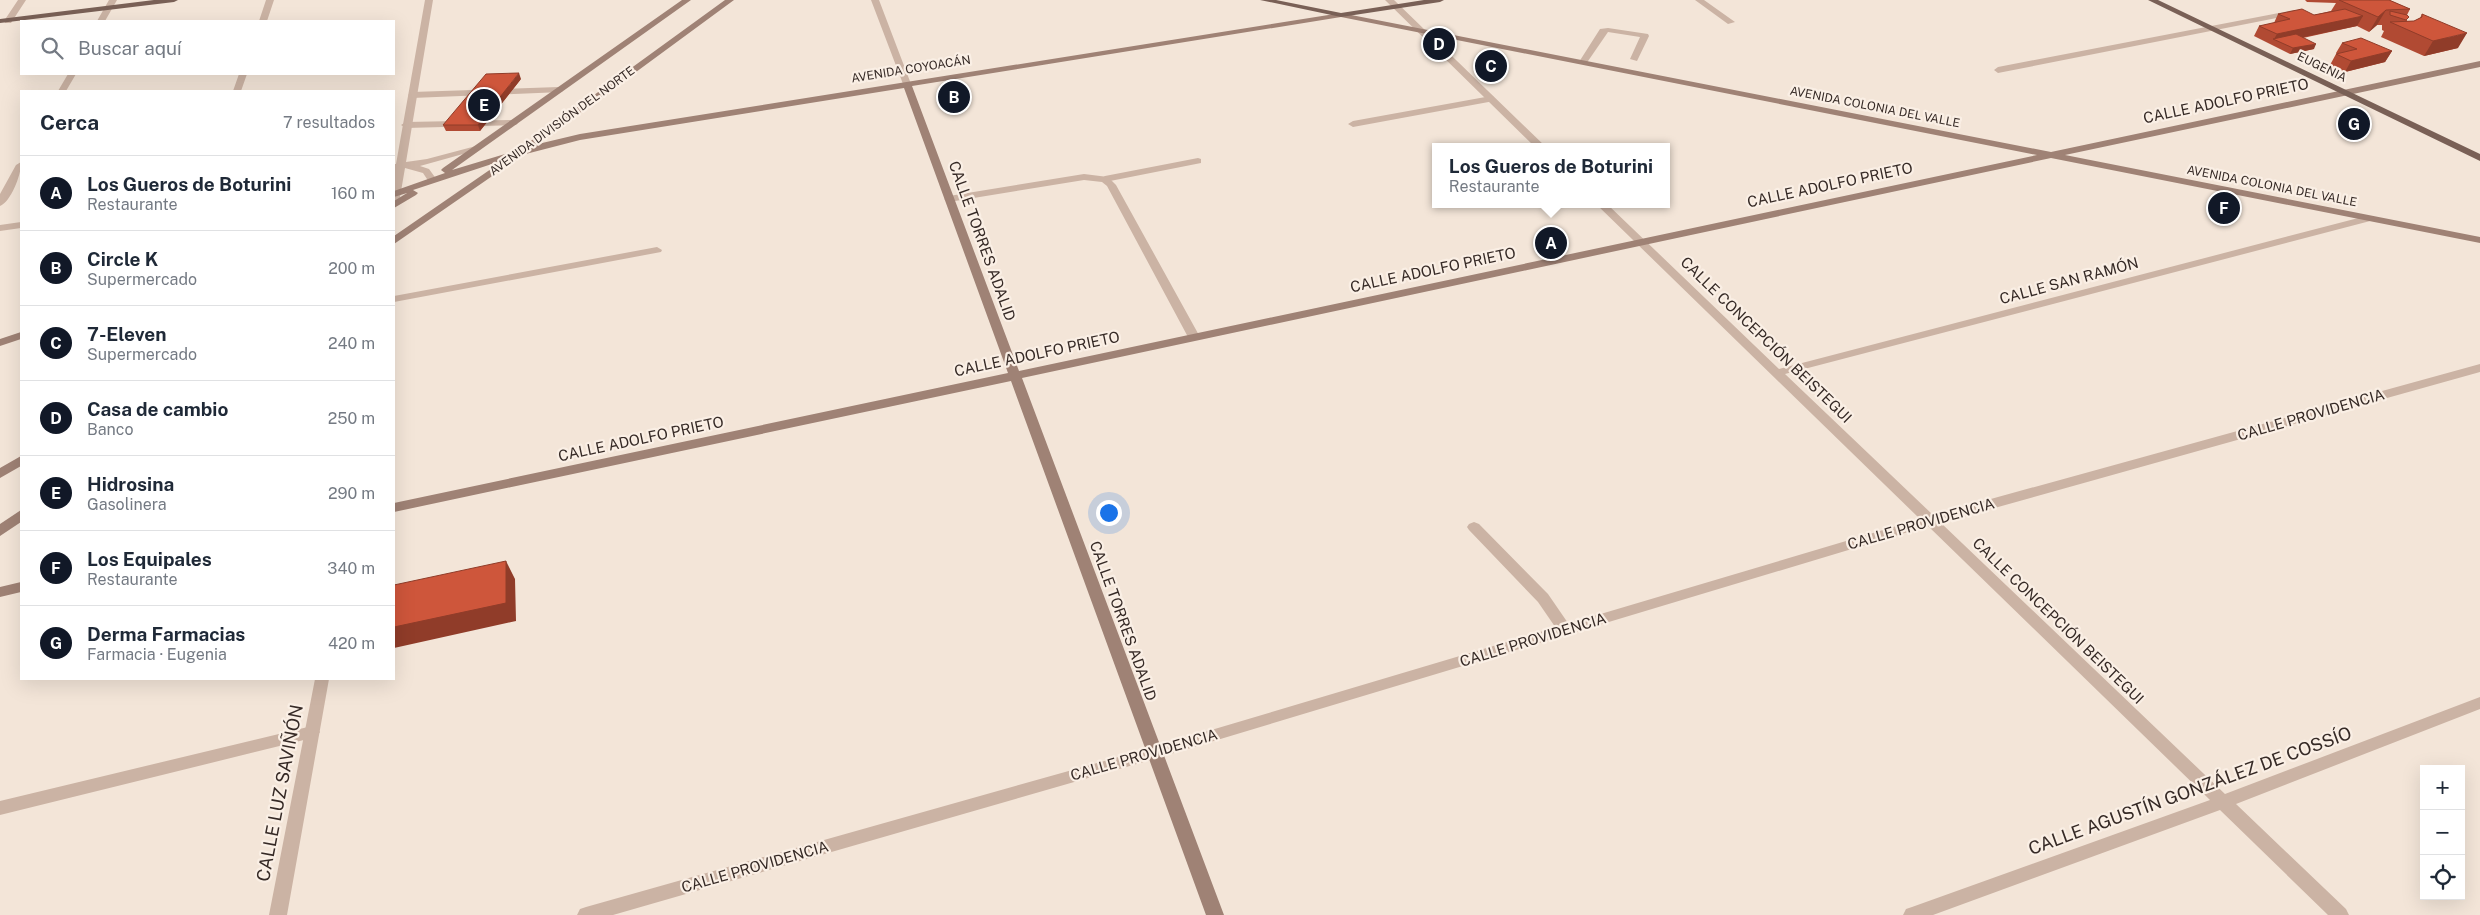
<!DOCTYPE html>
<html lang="es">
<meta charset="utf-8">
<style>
:root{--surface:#fff;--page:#f6f6f7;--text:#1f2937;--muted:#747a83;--line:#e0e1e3;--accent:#111827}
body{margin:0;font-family:"Public Sans",sans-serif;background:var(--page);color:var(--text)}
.controls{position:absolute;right:15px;bottom:15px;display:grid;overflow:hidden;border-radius:0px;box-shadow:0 5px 20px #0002}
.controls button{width:45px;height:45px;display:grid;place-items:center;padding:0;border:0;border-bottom:1px solid var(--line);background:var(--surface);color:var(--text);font:25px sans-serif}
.you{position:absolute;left:1108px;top:512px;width:18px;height:18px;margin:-12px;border:4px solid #fff;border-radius:50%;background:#1a73e8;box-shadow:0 0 0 8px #1a73e833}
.badge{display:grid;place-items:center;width:32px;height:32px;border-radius:50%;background:var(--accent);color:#fff;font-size:16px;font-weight:700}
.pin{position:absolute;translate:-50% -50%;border:2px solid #fff;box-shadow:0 1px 5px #0006}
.popup{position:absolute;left:1432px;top:143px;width:238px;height:65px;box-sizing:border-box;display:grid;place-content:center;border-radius:0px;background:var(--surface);filter:drop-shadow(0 1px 4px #0005);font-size:16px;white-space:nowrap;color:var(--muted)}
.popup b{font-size:19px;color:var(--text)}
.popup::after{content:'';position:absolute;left:50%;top:100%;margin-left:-10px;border:10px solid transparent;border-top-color:var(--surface)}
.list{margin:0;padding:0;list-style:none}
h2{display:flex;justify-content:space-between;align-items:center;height:65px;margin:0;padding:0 20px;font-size:21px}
h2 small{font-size:16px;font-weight:400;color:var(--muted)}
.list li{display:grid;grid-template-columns:32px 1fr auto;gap:15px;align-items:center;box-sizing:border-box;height:75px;padding:0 20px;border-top:1px solid var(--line)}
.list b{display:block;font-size:19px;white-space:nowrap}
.list p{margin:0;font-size:16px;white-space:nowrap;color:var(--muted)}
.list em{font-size:16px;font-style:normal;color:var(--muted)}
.icon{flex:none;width:28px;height:28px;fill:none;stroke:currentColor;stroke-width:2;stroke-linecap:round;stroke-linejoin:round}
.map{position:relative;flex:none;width:2480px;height:915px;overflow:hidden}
.search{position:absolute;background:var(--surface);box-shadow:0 5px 20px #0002;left:20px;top:20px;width:375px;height:55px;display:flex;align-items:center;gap:12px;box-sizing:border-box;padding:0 18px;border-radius:0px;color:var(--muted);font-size:19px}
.panel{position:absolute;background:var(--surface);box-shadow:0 5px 20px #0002;left:20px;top:90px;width:375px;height:590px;border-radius:0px}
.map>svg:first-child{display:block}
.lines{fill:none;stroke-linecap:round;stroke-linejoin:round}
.lane{fill:#cbb3a4;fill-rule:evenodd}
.street{fill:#cbb3a4;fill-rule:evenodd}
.secondary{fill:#9f8275;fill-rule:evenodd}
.primary{fill:#796056;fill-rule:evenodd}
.wall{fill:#b14a33}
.shaded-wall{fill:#903c29}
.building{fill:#ce563b;stroke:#903c29}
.labels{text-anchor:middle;stroke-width:4.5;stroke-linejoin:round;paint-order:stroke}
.far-street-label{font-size:12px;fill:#362a26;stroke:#faefe5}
.street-label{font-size:15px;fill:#362a26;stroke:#faefe5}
.near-street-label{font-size:18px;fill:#362a26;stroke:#faefe5}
</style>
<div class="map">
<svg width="2480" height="915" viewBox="0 0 2480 915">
<rect width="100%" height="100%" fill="#f3e5d8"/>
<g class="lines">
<path class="lane" d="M18,0H26L11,23H5L4,21Z
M1695,0H1704L1735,22L1728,24Z
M1608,28L1648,34L1649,36L1637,61L1630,59L1640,37L1608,32L1586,64H1580L1579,62L1600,29Z
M559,87L563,90L562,92L412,98L408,95L412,92Z
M1491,96L1494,97V101L1353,127L1348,124L1353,121Z
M513,120L518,123L516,125L406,128L401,125L406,122Z
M1198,158L1201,159V163L1105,182L1100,179L1105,176Z
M1474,522L1479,524L1548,594L1570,626L1572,630L1570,634L1565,635L1560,634L1538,602L1469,530L1467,527L1469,524Z
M312,726L317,728L320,732L317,736L312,738L0,815V801Z"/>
<path class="street" d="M109,0H117L105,21H97Z
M266,0H274L267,21H259Z
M425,0H433L406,162L427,159L476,146L481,149L420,166L429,169L437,180L435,182H429L423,173L405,168L399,203L394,206V164H396Z
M871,0H879L911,84L910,86L903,84Z
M1385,0H1394L1546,147H1535Z
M2294,10H2297V14L1998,73L1994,70L1998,67Z
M68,74H76L66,91H58Z
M239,74H247L241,91H233Z
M21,162C22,173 11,202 0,206V194L16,165Z
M1084,174L1108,177L1116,185L1200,337L1198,339L1194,340L1188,337L1107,186L1102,182L1084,180L949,202L944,199L949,196Z
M1596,204H1607L1779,369L2366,216H2374V220L1785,374L1933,515L2480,364V372L1941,523L2225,794L2480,697V709L2236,804L2346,909L2349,915H2328L2220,810L1933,915H1903L1906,909L1912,907L2210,800L1928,526L1154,759L613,915H577L580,909L586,907L1154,747L1920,519Z
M21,222V228L0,231V225Z
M657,247L662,250L661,252L394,302V296Z
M315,679H329L287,915H269Z"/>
<path class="secondary" d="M682,0H691L452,170L528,147V143L725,0H734L538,144L580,134L1341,13L2051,152L2480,61V67L2065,155L2480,237V243L2051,158L1022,378L1224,915H1206L1011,381L394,512V503L1008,373L904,88L580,140L518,156L517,159L394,244V236L504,160L413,190L418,193L416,195L394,208V201L407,193L394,197V191L445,173L441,170L443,168ZM1341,17L2037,155L1019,371L912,86Z
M21,332V339L0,346V339Z
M21,456V466L0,478V468Z
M21,510V522L0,536V524Z
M21,582V592L0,597V587Z"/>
<path class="primary" d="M154,0H178L174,2L0,23V19Z
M1260,0H1276L1341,13L1424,0H1444L1440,2L1341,17Z
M2148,0H2158L2480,154V161Z"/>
</g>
<path class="wall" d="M2305,0H2389L2410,9L2407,15V21H2414L2420,18L2422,14L2458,48L2424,56L2381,37L2384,31L2382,30V25H2377L2369,32L2357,26L2303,38L2314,49L2290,54L2254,36L2259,26L2274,23L2278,14L2314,15L2331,11L2336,3L2307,2Z
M2342,43L2392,51L2385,62L2345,72L2330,65L2336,54H2338L2336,53Z
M521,79L480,131H446L443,125Z"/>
<path class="shaded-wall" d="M2386,10L2377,25L2369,32L2378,17Z
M2363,16L2357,26L2280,42L2274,39L2277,34Z
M2467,33L2458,48L2424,56L2433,41Z
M2316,44L2314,49L2290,54L2293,48Z
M2392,51L2385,62L2345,72L2351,61Z
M519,73L521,79L480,131L478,125Z
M506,561L515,579L516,621L394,648V627Z"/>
<path class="building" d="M2339,0H2389L2410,9L2386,10L2378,17Z
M2302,9L2314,15L2345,9L2363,16L2277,34L2259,26L2290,19L2278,14Z
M2390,11L2407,15L2409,17L2406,20L2390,15Z
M2422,14L2467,33L2433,41L2390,22L2414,21L2422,17Z
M2296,34L2316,44L2293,48L2273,39Z
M2361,38L2392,51L2351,61L2336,54L2357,49L2342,43Z
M519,73L478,125H443L486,74Z
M506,561V603L394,627V585Z"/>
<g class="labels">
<g class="far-street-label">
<text transform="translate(2322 67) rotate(26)" y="4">EUGENIA</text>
<text transform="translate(911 69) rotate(-9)" y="4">AVENIDA COYOACÁN</text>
<text transform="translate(1875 107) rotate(11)" y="4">AVENIDA COLONIA DEL VALLE</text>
<text transform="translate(562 121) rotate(-36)" y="4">AVENIDA DIVISIÓN DEL NORTE</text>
<text transform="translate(2272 186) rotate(11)" y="4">AVENIDA COLONIA DEL VALLE</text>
</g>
<g class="street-label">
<text transform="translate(2226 101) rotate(-12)" y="5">CALLE ADOLFO PRIETO</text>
<text transform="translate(1830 185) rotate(-12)" y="5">CALLE ADOLFO PRIETO</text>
<text transform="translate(982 241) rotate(70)" y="5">CALLE TORRES ADALID</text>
<text transform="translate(1433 270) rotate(-12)" y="5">CALLE ADOLFO PRIETO</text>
<text transform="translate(2069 281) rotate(-15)" y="5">CALLE SAN RAMÓN</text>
<text transform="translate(1766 340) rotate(44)" y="5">CALLE CONCEPCIÓN BEISTEGUI</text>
<text transform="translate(1037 354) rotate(-12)" y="5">CALLE ADOLFO PRIETO</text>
<text transform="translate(2311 415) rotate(-16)" y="5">CALLE PROVIDENCIA</text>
<text transform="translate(641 439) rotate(-12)" y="5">CALLE ADOLFO PRIETO</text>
<text transform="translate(1921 524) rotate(-16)" y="5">CALLE PROVIDENCIA</text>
<text transform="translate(1123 621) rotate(70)" y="5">CALLE TORRES ADALID</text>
<text transform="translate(2058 621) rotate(44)" y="5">CALLE CONCEPCIÓN BEISTEGUI</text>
<text transform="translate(1533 640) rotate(-17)" y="5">CALLE PROVIDENCIA</text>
<text transform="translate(1144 755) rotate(-16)" y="5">CALLE PROVIDENCIA</text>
<text transform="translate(755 867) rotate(-16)" y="5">CALLE PROVIDENCIA</text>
</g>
<g class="near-street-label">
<text transform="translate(2190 791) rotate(-20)" y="6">CALLE AGUSTÍN GONZÁLEZ DE COSSÍO</text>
<text transform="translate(280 793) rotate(-79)" y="6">CALLE LUZ SAVIÑÓN</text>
</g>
</g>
</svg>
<div class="controls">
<button>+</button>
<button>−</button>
<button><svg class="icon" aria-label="locate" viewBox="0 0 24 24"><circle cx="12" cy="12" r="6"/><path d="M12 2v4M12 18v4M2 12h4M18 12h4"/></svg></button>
</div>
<div class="you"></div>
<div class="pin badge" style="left:1551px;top:243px">A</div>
<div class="popup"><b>Los Gueros de Boturini</b>Restaurante</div>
<div class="pin badge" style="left:954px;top:97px">B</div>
<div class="pin badge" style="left:1491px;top:66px">C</div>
<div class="pin badge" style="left:1439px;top:44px">D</div>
<div class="pin badge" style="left:484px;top:105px">E</div>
<div class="pin badge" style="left:2224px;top:208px">F</div>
<div class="pin badge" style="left:2354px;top:124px">G</div>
<div class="search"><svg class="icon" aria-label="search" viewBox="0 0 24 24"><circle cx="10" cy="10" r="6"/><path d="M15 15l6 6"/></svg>Buscar aquí</div>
<section class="panel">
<h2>Cerca<small>7 resultados</small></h2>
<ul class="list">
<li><span class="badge">A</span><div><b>Los Gueros de Boturini</b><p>Restaurante</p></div><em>160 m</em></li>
<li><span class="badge">B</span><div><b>Circle K</b><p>Supermercado</p></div><em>200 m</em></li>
<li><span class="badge">C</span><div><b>7-Eleven</b><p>Supermercado</p></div><em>240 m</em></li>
<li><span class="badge">D</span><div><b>Casa de cambio</b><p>Banco</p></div><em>250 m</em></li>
<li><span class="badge">E</span><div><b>Hidrosina</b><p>Gasolinera</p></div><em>290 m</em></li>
<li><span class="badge">F</span><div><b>Los Equipales</b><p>Restaurante</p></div><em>340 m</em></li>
<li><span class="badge">G</span><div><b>Derma Farmacias</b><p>Farmacia · Eugenia</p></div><em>420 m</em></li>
</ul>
</section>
</div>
